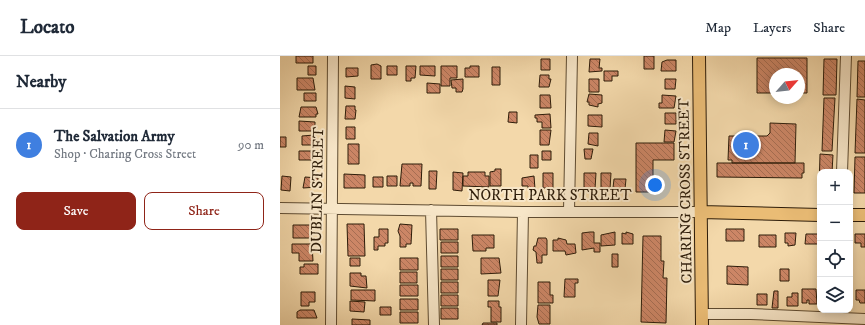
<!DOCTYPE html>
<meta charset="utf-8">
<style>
:root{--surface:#fff;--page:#f6f6f7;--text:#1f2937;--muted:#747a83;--line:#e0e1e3;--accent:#8f2418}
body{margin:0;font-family:"IM FELL DW Pica",serif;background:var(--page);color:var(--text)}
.controls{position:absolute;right:12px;bottom:12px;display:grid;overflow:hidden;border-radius:8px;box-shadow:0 2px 10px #0003}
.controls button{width:36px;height:36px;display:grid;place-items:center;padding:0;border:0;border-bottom:1px solid var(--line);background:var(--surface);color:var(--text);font:20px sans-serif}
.compass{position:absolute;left:489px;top:12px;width:36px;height:36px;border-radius:50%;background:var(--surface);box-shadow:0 2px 10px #0003;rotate:63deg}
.you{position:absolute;left:375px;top:129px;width:14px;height:14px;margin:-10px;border:3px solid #fff;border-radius:50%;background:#1a73e8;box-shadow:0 0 0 6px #1a73e833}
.badge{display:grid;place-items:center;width:26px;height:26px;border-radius:50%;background:var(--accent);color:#fff;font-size:13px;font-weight:700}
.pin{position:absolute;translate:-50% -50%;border:2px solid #fff;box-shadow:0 1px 4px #0006}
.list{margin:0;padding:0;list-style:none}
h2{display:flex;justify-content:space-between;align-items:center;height:52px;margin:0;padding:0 16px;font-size:17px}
h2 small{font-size:13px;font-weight:400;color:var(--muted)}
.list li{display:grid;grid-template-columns:26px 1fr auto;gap:12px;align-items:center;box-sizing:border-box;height:72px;padding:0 16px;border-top:1px solid var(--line)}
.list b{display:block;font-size:15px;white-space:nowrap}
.list p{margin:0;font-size:13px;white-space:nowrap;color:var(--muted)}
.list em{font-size:13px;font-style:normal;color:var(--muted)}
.actions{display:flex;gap:8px;padding:12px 16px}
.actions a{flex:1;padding:9px 0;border:1px solid var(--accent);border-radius:8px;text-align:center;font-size:14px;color:var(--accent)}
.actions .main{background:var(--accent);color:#fff}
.icon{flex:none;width:22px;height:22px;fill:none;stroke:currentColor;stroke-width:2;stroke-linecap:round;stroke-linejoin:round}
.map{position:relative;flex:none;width:585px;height:269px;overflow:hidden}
header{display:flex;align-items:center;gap:24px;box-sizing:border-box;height:56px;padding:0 20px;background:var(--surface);border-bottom:1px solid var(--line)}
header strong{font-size:19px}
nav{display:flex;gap:22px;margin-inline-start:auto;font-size:14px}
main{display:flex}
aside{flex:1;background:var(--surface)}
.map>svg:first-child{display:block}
.building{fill:url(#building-back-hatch);stroke:#2d1c09}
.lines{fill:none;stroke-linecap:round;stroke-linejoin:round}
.minor-casing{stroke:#5e4b31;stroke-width:12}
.major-casing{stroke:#2d1c09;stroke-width:14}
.minor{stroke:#f7e6c8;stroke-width:10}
.major{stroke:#eabc75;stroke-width:12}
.labels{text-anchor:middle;stroke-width:4;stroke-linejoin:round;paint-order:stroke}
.street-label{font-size:15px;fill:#2d1c09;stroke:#f7e6c8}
</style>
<header>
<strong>Locato</strong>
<nav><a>Map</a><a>Layers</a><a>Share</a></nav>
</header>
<main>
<aside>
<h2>Nearby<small></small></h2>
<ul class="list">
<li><span class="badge" style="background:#3f7fe0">1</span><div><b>The Salvation Army</b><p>Shop · Charing Cross Street</p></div><em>90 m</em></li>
</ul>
<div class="actions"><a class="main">Save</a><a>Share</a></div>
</aside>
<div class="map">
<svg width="585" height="269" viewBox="0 0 585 269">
<defs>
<pattern id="building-back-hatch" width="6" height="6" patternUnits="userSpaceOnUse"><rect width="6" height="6" fill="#cc8666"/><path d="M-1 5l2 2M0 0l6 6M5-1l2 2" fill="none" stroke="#a66d52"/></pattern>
</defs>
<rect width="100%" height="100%" fill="#f3d8aa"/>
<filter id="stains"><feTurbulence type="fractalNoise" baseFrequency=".005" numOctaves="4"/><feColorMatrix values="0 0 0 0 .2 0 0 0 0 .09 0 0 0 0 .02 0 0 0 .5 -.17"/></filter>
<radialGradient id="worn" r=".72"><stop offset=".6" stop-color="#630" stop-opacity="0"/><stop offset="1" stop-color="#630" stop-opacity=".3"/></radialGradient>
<path class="building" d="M16,0H33V7H16Z
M364,0H374V13H364Z
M477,2H527V37H519V18H495V37H477Z
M261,3H270V14H261Z
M310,3H320L319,12H322V15L309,16Z
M544,3H557L556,39H543Z
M387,4H396V15H381L382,6Z
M578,5H585V41H577Z
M97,8L101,10V23H91V9Z
M28,10H36V19H28Z
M107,10H117V19H107Z
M126,10H136L135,22H131V25H126Z
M140,10H155V20L140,19Z
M161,10H177V22H170V30H161Z
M190,10H199V21H185V12H190Z
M212,11H220V29H212Z
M66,12H78V20L66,21Z
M324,15H338V20H332V25H324Z
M260,19H269V23H271L269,31H259Z
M17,22H33L35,34H17Z
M183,23V33L182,36H176V32H172L171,24Z
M309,23H319V36H309Z
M385,23H396L395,33H385Z
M147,27L160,28V37H147Z
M65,30L75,31V43L65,42Z
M24,37H36V45H24Z
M309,38L322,39V47L318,48V51L309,49V46H307Z
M260,39H270L271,52H260Z
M382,39L396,40L394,52H379V47H382Z
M544,42H555L552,95H542Z
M577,43L585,44V97H575Z
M66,50H75V54H76L75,63H65Z
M21,51H36L38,58H36V61H19Z
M229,56H237V67L228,66Z
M385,57H396V68H385Z
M270,58L271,72H262V66H257V62H255V59Z
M308,59H322V71L308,70Z
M19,65L35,66V75H19Z
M490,67L516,68L515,107H452V104H448L449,80H487L490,77Z
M66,71H75V83H66Z
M260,74H271L269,89H260Z
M385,74L396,75L394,86H384Z
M309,77H318V90L308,88Z
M34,79L36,87H34V89H22V80Z
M0,81H6V91H0Z
M356,87H394V104H373V136H356Z
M68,88H79V108H68Z
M304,93H313L311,103H305Z
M19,95H33V104H19Z
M262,95H271V104H262Z
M540,98L553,99L552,116H540V135L539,134Z
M250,99H258V112H250Z
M575,101H585V137H574Z
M437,107H524V117H522V122L437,121Z
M122,108H142L141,130H133V127H130V130H120Z
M215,113H221V130H210V116L215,115Z
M149,115H157L156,133H149Z
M173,116L183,117L182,135L173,134Z
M188,116H205V120H209V131L183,130V120H188Z
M263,117H273V132H263Z
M304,117H316L315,133H311V134L304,132Z
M321,117H331L330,133H321Z
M64,118L85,119V132H64Z
M2,120L11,121L10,135L1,134Z
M107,120H117V130H107Z
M254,120L255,133H248V130H242V122Z
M25,121L38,122V131L23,132Z
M93,121H103V131H93Z
M334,123H346L345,133L333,132Z
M67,168H84L85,200H68Z
M120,168L132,169L131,188H126V191H120V180L118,175Z
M13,169H32V182H13Z
M99,173H108V187H105V190H98V194H94V181H99Z
M160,173H178V184H160Z
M446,173H464V185H446Z
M310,176H314V187H320V196H314V192L302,194V177Z
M335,176V189L321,190V179Z
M346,176L353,178V188H342V177L346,178Z
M505,177H516L515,189L508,190V187H505Z
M526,178H539V188H525Z
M575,178H585V191H581V187H575Z
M192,179H214V192H206V195H193Z
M479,179H496V191H479Z
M363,180H381V205H384L383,222H387L386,267L361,266Z
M258,182H266L267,184V199H262V207H257L256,196L253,194L254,190H256Z
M278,182L286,184L287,188H295L296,197L286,199L285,195H273V184H278Z
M161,186H178V197H161Z
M12,188H32L33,205H19V197H12Z
M332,198H338V211H332Z
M161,200H178V211H161Z
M70,202H80V210H70Z
M120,202H138V214H120Z
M201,202H219L221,217L201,218Z
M24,208H38V218H20V211H24Z
M447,210L468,211V229L447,228Z
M161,213H178V224H161Z
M500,213H509V225H500Z
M120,216H137V227H120Z
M70,217H81V220H86L87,232L70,230Z
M285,223H298V227H295V241H284Z
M208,224H220L218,240H208Z
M161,226H178V237H161Z
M258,226H270V239H273V247H258Z
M120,229H138V240H120Z
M522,233H536L537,248H529V244H527V247H522Z
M71,234H95V245L71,244Z
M576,234H585V247H580L579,244H576Z
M494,235H498V252H492Z
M21,236H35V246H29V250H21Z
M512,237H518V250H507V241H512Z
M477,238H487V249H477Z
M161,239H178V250H161Z
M120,243H138V254H120Z
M70,245L85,246L84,256L70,255Z
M208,245H219V251H221V266H211V251H208Z
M258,249H270V268H259L257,261Z
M100,251H111V259H100Z
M161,252H178V263H161Z
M20,254H34L37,262H17V256Z
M120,256H138V267H120Z
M72,263L90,264V269H72Z
M203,267H217V269H202Z"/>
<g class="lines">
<defs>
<path id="minor" d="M562,116L566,0
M0,152L243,156H421
M151,154L154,269
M289,155L292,0
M422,258H471L585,263
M51,269L53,0
M241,269L243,156"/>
<path id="major" d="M419,0L422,269
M421,156L540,159
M570,159H585"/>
</defs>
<use href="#minor" class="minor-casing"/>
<use href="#major" class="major-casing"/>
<use href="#minor" class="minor"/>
<use href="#major" class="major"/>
</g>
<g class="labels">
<g class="street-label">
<text transform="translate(37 134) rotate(-89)" y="5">DUBLIN STREET</text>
<text transform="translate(405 135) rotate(-91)" y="5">CHARING CROSS STREET</text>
<text x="270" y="144">NORTH PARK STREET</text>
</g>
</g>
<rect width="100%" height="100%" filter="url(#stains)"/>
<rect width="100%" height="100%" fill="url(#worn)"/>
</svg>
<div class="controls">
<button>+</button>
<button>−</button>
<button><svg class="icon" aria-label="locate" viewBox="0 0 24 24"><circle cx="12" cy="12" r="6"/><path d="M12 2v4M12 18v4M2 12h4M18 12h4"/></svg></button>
<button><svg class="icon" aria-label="layers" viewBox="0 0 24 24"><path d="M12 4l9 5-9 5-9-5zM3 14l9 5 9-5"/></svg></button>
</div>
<svg class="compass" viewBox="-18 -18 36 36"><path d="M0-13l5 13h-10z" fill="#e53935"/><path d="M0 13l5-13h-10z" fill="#747a83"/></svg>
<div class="you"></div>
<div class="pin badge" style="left:466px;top:89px;background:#3f7fe0">1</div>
</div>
</main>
